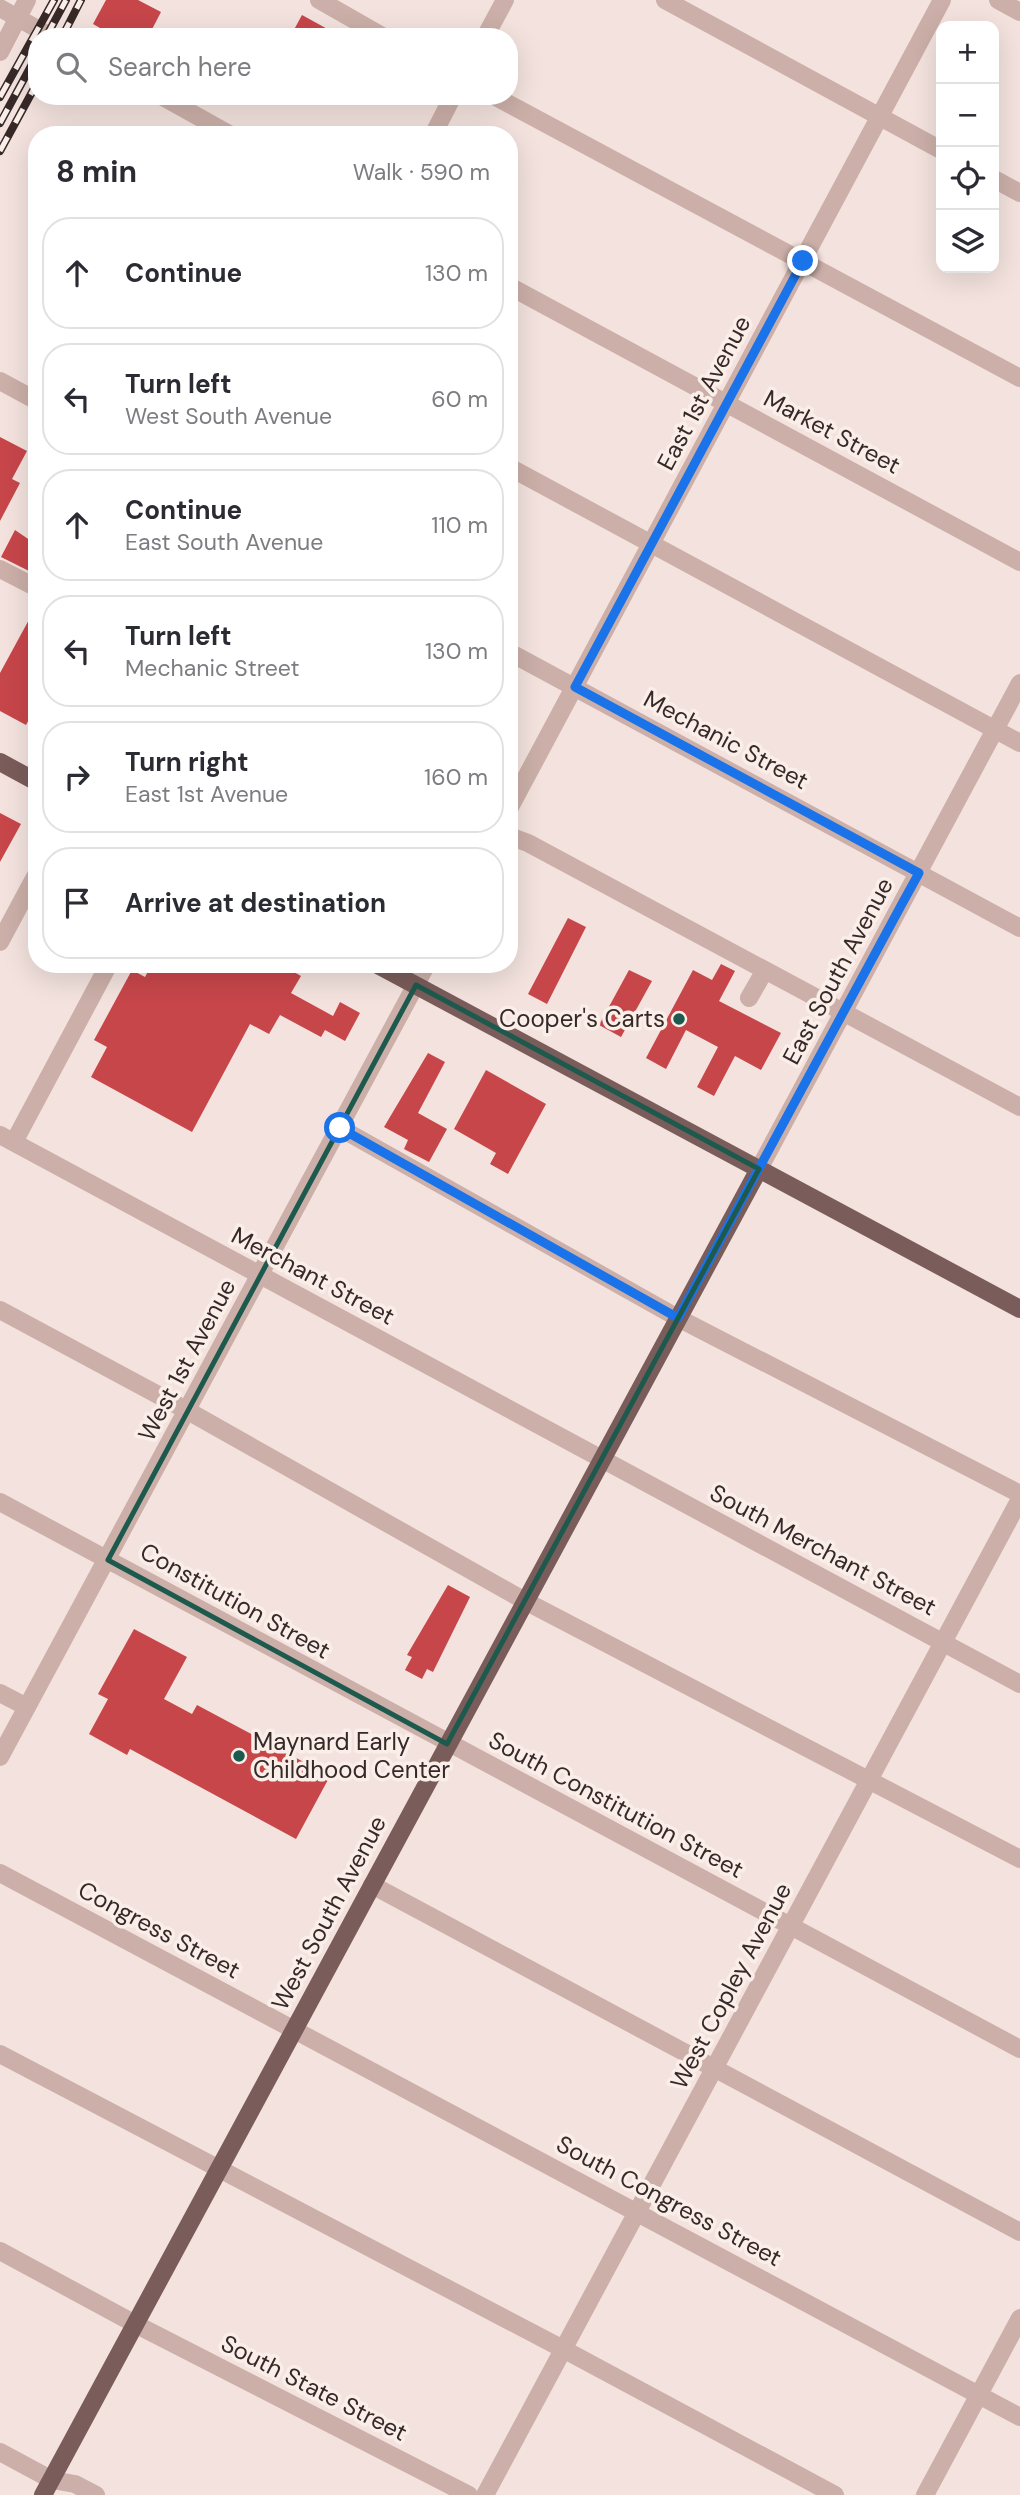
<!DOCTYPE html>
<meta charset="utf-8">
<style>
:root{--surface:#fff;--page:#f7f7f7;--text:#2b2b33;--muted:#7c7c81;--line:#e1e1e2}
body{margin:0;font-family:"DM Sans",sans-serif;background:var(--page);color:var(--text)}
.controls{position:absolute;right:21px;top:21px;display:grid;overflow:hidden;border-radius:14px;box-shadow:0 7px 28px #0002}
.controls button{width:63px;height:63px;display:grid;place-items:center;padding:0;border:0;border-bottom:2px solid var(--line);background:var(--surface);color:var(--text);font:35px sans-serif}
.stop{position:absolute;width:21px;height:21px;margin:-16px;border:5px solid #1a73e8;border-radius:50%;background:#fff}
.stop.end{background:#1a73e8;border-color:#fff;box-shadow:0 2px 7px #0008}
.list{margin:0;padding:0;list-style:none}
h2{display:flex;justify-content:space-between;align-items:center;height:91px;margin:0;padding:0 28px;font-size:30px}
h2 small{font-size:23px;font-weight:400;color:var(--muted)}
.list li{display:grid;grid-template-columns:46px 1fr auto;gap:21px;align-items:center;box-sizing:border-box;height:112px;margin:0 14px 14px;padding:0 14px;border:2px solid var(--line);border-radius:28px}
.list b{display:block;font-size:26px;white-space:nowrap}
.list p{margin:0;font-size:23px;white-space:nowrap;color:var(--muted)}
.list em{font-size:23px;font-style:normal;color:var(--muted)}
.icon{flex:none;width:38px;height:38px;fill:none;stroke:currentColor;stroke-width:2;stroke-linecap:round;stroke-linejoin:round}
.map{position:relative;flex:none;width:1020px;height:2495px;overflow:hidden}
.search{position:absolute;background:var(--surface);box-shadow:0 7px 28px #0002;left:28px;top:28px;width:490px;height:77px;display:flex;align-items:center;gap:18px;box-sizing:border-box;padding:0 24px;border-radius:28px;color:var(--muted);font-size:26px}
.panel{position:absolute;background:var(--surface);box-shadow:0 7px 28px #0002;left:28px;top:126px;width:490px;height:847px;border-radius:28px}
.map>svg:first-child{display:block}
.building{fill:#c7464a}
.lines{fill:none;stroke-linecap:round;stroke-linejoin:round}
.minor{stroke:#cbafa8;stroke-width:18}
.major{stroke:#7a5c5a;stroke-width:18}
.rail-casing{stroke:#382929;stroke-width:8}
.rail{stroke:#faeee9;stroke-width:5;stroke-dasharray:16;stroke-linecap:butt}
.route{stroke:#1a73e8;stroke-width:9}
.marked{fill:none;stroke:#1d5a4d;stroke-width:5;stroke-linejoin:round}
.poi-dot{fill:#1d5a4d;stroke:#faeee9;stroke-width:2.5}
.labels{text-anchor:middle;stroke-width:7;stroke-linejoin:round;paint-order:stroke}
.street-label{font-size:24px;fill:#382929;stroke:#faeee9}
.poi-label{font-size:24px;fill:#382929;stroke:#faeee9;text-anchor:end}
</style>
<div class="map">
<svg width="1020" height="2495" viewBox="0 0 1020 2495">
<rect width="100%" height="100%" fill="#f3e2dd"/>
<path class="building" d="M106,0H138L161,12L148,37H116L93,24Z
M302,15L342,37H290Z
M0,437L27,451L12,479L20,483L0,521Z
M15,530L37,545V575L1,557Z
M37,605V704L26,725L0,711V673Z
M0,813L21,824L0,862Z
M568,918L586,927L547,1004L528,994Z
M152,964H280L301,976L291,993L333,1016L340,1002L360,1013L345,1041L325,1030L321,1037L280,1015L269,1034L250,1024L192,1132L91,1077L107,1047L94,1040L132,970L145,977Z
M721,964L735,971L719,1001L781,1033L761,1070L735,1056L714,1096L697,1087L718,1047L686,1030L666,1069L646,1058L693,970L712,980Z
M629,970L652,981L621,1037L599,1025Z
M428,1053L445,1062L418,1113L447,1129L429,1162L404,1149L408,1140L384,1127Z
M486,1070L546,1104L508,1174L490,1164L496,1153L454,1129Z
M448,1585L470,1597L433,1672L427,1669L422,1679L405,1670L412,1657L407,1655Z
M134,1629L187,1657L164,1699L192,1714L197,1705L330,1776L296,1839L130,1749L127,1755L89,1734L108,1699L98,1694Z"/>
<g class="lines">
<path class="minor" d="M319,0L384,37
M665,0L941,150
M998,0L1020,12
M0,8L52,37
M485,37L505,0
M0,52L27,0
M161,96L231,135
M494,96L1020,378
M433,135L453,96
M994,179L1020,193
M509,286L1020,562
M0,381L37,401
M509,467L1020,743
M0,569L37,588
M509,652L1020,928
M509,809L942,0
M509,836L528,843L1020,1107
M0,942L37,873
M749,998L765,970
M340,1128L678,1318L1020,1494
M0,1135L1020,1684
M14,1142L109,964
M759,1169L1020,683
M0,1310L188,1411L525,1601L1020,1859
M0,1502L1020,2049
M0,1693L27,1707
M0,1757L427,964
M0,1873L1020,2417
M372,1885L1020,2232
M0,2054L563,2349L835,2495
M0,2251L137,2325L469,2495
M0,2452L52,2480L75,2484L96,2495
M485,2495L1020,1499
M925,2495L1020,2318"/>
<path class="major" d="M0,762L37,782
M376,964L1020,1309
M43,2495L759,1169"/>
<defs>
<path id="rail" d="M46,37L66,0
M62,37L81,0
M0,97L54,0
M0,123L37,55
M0,151L37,83"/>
</defs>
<use href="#rail" class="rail-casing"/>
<use href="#rail" class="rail"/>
</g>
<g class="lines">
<path class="route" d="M340,1128L678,1318L903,902L919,873L575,687L803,261"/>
</g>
<path class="marked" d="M416,985L759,1169L447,1744L108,1560Z"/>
<g class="poi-dot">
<circle cx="679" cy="1019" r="7"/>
<circle cx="239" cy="1756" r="7"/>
</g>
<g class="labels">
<g class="street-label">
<text transform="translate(704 393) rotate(-62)" y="8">East 1st Avenue</text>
<text transform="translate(832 432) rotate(28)" y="8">Market Street</text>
<text transform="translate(726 740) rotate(28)" y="8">Mechanic Street</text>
<text transform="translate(838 971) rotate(-62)" y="8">East South Avenue</text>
<text transform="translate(313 1276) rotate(28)" y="8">Merchant Street</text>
<text transform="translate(187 1360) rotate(-62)" y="8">West 1st Avenue</text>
<text transform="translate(823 1550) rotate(28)" y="8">South Merchant Street</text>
<text transform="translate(235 1601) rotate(29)" y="8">Constitution Street</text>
<text transform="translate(616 1805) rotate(28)" y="8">South Constitution Street</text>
<text transform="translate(329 1913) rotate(-62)" y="8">West South Avenue</text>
<text transform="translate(159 1930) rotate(28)" y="8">Congress Street</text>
<text transform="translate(731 1986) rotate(-62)" y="8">West Copley Avenue</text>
<text transform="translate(669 2201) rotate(28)" y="8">South Congress Street</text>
<text transform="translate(314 2388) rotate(27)" y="8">South State Street</text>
</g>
<g class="poi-label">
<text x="665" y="1027">Cooper's Carts</text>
<text x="253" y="1750" text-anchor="start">Maynard Early<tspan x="253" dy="28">Childhood Center</tspan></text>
</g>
</g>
</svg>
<div class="controls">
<button>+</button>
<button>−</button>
<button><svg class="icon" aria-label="locate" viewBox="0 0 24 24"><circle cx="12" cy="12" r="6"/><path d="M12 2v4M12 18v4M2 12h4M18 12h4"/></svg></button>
<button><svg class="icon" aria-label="layers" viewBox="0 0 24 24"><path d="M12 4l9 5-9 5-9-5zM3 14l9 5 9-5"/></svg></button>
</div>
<div class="stop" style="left:340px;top:1128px"></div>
<div class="stop end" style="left:803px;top:261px"></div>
<div class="search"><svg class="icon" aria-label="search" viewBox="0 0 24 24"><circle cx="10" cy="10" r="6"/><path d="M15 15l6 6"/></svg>Search here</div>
<section class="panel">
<h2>8 min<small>Walk · 590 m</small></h2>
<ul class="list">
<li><svg class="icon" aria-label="ahead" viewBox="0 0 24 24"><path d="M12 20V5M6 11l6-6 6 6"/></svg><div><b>Continue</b></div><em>130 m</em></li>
<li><svg class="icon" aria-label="left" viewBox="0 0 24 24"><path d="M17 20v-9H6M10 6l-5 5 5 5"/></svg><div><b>Turn left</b><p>West South Avenue</p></div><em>60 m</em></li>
<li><svg class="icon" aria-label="ahead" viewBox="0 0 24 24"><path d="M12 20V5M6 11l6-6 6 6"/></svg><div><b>Continue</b><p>East South Avenue</p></div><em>110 m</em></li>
<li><svg class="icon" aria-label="left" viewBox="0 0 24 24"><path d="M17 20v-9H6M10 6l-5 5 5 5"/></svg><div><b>Turn left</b><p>Mechanic Street</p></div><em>130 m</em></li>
<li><svg class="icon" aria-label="right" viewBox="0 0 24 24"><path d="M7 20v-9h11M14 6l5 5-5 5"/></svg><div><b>Turn right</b><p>East 1st Avenue</p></div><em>160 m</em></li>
<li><svg class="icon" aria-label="arrive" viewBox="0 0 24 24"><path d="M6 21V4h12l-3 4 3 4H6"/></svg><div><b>Arrive at destination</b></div></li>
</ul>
</section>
</div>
